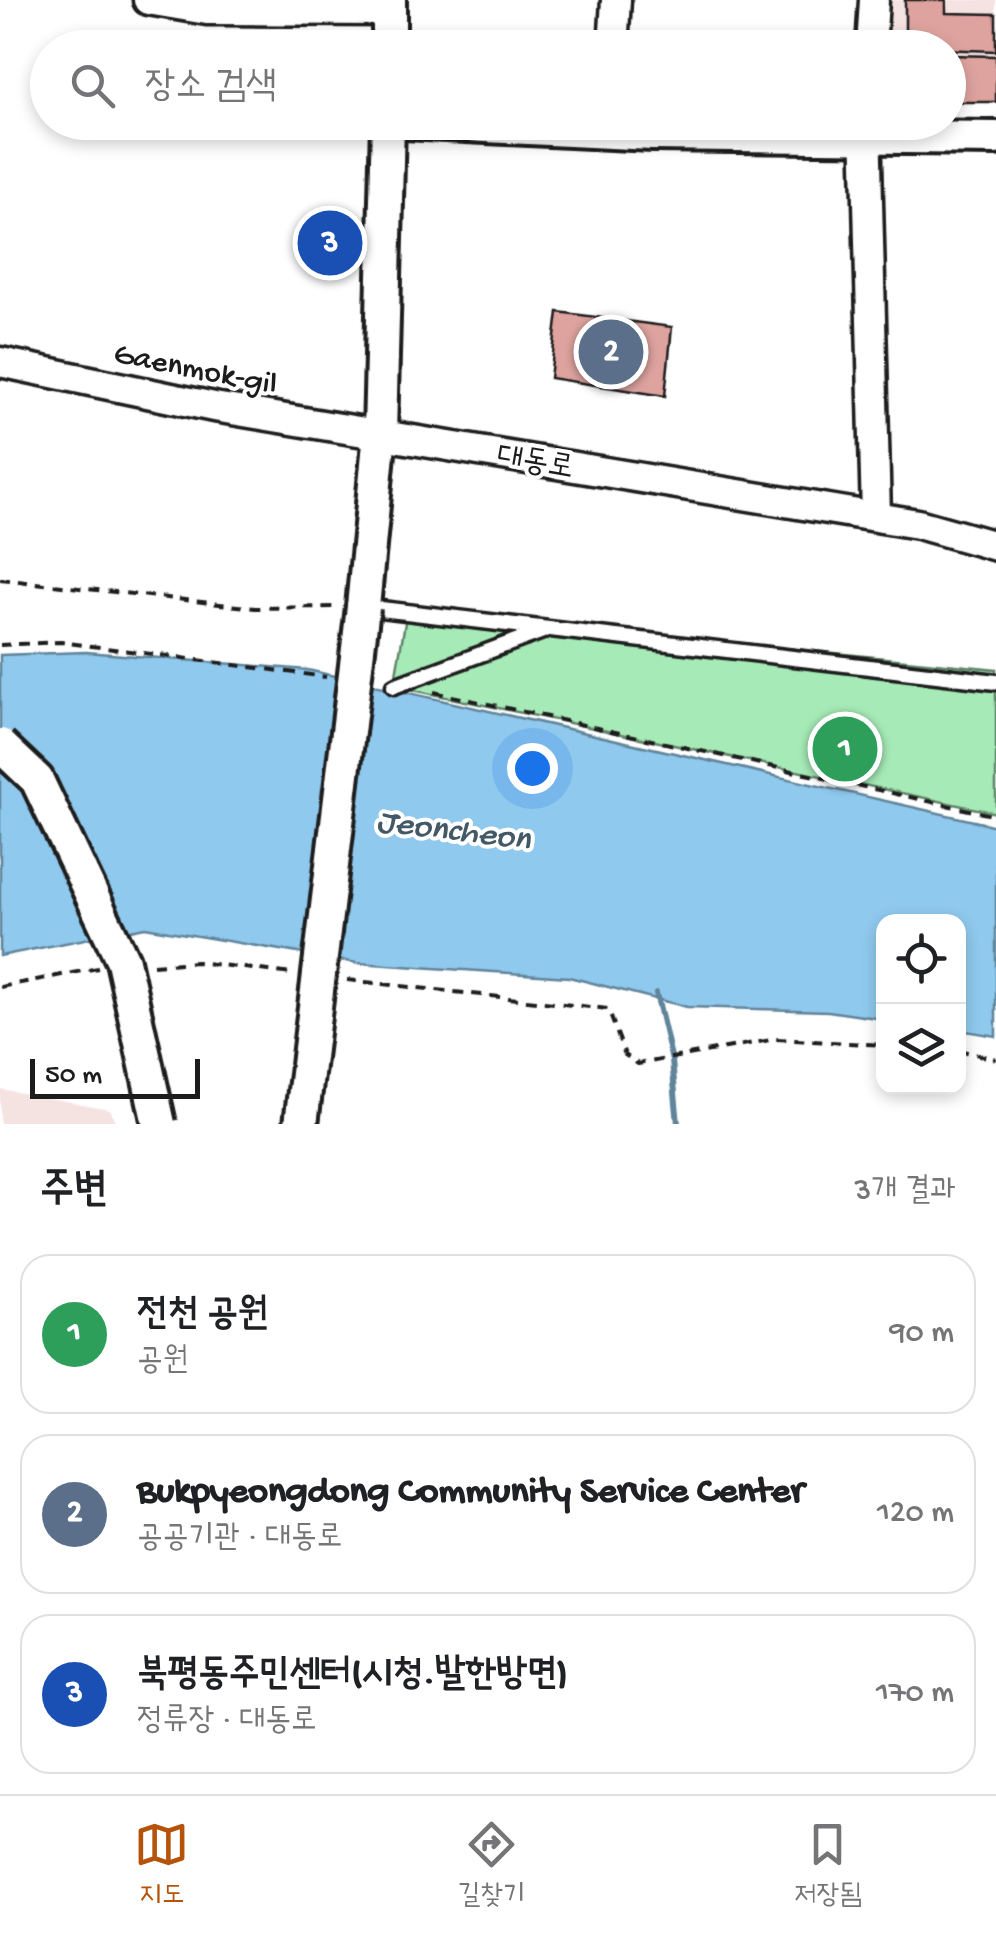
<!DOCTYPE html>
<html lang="ko">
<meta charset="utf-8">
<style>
:root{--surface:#fff;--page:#f2f2f2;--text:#202124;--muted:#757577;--line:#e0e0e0;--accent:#b45309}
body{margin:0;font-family:"Gochi Hand","Poor Story",sans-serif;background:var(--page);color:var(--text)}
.controls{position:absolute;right:30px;bottom:30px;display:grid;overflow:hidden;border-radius:20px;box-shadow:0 5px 15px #0003}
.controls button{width:90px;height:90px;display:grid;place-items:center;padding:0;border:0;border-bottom:2px solid var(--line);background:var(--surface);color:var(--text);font:50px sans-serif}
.scale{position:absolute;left:30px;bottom:25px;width:170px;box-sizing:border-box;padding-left:10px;border:5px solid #1c1c1c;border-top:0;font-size:28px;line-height:35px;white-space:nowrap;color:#1c1c1c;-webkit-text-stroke:8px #fff;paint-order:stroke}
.you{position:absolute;left:532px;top:768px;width:35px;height:35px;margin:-25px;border:8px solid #fff;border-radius:50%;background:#1a73e8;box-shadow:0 0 0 15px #1a73e833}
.badge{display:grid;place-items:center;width:65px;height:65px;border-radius:50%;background:var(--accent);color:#fff;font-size:32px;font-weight:700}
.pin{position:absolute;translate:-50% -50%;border:5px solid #fff;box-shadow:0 2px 10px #0006}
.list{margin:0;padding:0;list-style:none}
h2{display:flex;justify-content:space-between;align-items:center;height:130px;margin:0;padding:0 40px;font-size:42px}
h2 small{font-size:32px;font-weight:400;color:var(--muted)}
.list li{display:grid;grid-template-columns:65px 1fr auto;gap:30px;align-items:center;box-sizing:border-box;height:160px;margin:0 20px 20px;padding:0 20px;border:2px solid var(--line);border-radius:30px}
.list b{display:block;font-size:38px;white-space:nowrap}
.list p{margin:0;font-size:32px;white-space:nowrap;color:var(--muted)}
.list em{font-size:32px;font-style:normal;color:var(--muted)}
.icon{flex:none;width:55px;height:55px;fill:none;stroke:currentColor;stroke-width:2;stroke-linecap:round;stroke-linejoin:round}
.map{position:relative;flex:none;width:996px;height:1124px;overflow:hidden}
.search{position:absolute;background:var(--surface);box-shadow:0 5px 15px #0003;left:30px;right:30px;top:30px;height:110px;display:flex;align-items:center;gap:25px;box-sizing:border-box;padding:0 35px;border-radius:55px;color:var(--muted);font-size:38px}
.sheet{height:670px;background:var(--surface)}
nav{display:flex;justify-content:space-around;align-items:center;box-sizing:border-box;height:140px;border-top:2px solid var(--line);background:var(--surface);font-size:28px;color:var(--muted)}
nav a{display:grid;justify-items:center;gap:5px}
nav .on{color:var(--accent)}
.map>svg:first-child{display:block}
.built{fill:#f5e3e2}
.green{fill:#a6ebb7;stroke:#61846a;stroke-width:2.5}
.water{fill:#8fc9ee;stroke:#61849a;stroke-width:2.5}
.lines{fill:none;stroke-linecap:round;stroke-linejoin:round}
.stream{stroke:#61849a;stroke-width:6}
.building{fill:#dea39f;stroke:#1c1c1c;stroke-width:2.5}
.service-casing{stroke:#1c1c1c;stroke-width:21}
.minor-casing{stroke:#1c1c1c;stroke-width:35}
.tertiary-casing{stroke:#1c1c1c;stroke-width:40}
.path{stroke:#1c1c1c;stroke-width:4;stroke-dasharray:10 8;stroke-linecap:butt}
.service{stroke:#fff;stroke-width:14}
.minor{stroke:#fff;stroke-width:28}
.tertiary{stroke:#fff;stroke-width:32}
.tertiary-bridge-casing{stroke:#1c1c1c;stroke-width:40;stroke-linecap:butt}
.tertiary-bridge{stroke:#fff;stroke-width:32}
.labels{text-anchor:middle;stroke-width:8;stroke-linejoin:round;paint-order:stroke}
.street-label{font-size:32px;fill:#1c1c1c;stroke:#fff}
.water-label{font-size:35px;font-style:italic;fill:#445966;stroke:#fff}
</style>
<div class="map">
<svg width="996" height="1124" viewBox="0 0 996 1124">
<rect width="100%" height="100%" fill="#fff"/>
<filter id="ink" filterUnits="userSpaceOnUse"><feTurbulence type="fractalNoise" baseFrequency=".01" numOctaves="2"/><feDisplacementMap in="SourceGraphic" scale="20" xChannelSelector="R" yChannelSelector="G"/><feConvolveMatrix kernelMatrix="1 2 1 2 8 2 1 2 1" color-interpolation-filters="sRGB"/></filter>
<g filter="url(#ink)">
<path class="built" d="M875,0H996V103H949L948,48H874Z
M0,1089L109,1109L117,1124H0Z"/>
<path class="green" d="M407,611L996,669V813L394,686Z"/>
<path class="water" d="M86,652L308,670L996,826V1036L959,1030L958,922H884L883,1019L828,1011L687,1007L569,977L357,963L145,927L0,956V655Z"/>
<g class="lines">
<path class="stream" d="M656,993L672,1061L678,1124"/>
</g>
<path class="building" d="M905,0H946V13L996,14V51L905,48Z
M948,55L996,56V102H948Z
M558,312L672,327L665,396L550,378Z"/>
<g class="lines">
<defs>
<path id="service" d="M364,607L996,682
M394,686L543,631"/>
<path id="minor" d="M148,0L207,10L389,11
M613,48L616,0
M871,48L874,0
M866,122L876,517
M0,362L214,407L918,524L996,546"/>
<path id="tertiary" d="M389,0V48
M405,122L653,134L996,138
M363,607L380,433L388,122"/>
</defs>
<use href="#service" class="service-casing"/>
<use href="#minor" class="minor-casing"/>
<use href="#tertiary" class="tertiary-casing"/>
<path class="path" d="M0,579L255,608L333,607
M0,645L61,642L326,677
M434,692L996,816
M153,965L196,962L293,974
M347,980L608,1009L625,1055L638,1064L776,1039L884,1045
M0,987L98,968
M958,1050L996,1059"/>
<use href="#service" class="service"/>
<use href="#minor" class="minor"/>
<use href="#tertiary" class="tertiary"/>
<defs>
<path id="tertiary-bridge" d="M0,745L37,780L123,961L159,1124
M301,1124L363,607"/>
</defs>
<use href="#tertiary-bridge" class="tertiary-bridge-casing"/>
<use href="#tertiary-bridge" class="tertiary-bridge"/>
</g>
</g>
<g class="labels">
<g class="street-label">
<text transform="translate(196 366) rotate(11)" y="11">Gaenmok-gil</text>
<text transform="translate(536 459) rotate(10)" y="11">대동로</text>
</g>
<g class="water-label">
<text transform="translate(454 827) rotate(7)" y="12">Jeoncheon</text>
</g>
</g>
</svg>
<div class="controls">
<button><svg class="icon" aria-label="locate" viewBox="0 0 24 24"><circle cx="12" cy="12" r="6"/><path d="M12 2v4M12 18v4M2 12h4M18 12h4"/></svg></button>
<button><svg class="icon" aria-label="layers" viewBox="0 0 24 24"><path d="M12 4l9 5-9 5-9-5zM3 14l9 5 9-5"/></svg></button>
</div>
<div class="scale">50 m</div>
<div class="you"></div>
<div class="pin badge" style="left:845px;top:749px;background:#2e9e5b">1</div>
<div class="pin badge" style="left:611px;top:352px;background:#5c6f8a">2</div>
<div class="pin badge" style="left:330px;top:243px;background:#1a4fb4">3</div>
<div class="search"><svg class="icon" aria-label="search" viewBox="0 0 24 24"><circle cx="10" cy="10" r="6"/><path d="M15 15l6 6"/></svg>장소 검색</div>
</div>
<section class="sheet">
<h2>주변<small>3개 결과</small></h2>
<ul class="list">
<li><span class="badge" style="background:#2e9e5b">1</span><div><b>전천 공원</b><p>공원</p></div><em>90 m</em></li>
<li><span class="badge" style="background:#5c6f8a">2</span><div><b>Bukpyeongdong Community Service Center</b><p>공공기관 · 대동로</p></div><em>120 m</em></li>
<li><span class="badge" style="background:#1a4fb4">3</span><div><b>북평동주민센터(시청.발한방면)</b><p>정류장 · 대동로</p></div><em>170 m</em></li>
</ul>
</section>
<nav>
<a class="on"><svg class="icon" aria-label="map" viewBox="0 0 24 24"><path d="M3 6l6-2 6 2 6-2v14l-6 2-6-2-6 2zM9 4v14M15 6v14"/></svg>지도</a>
<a><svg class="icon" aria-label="directions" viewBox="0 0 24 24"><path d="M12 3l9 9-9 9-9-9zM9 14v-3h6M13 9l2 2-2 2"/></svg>길찾기</a>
<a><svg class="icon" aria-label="saved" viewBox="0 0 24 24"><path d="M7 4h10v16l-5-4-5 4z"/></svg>저장됨</a>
</nav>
